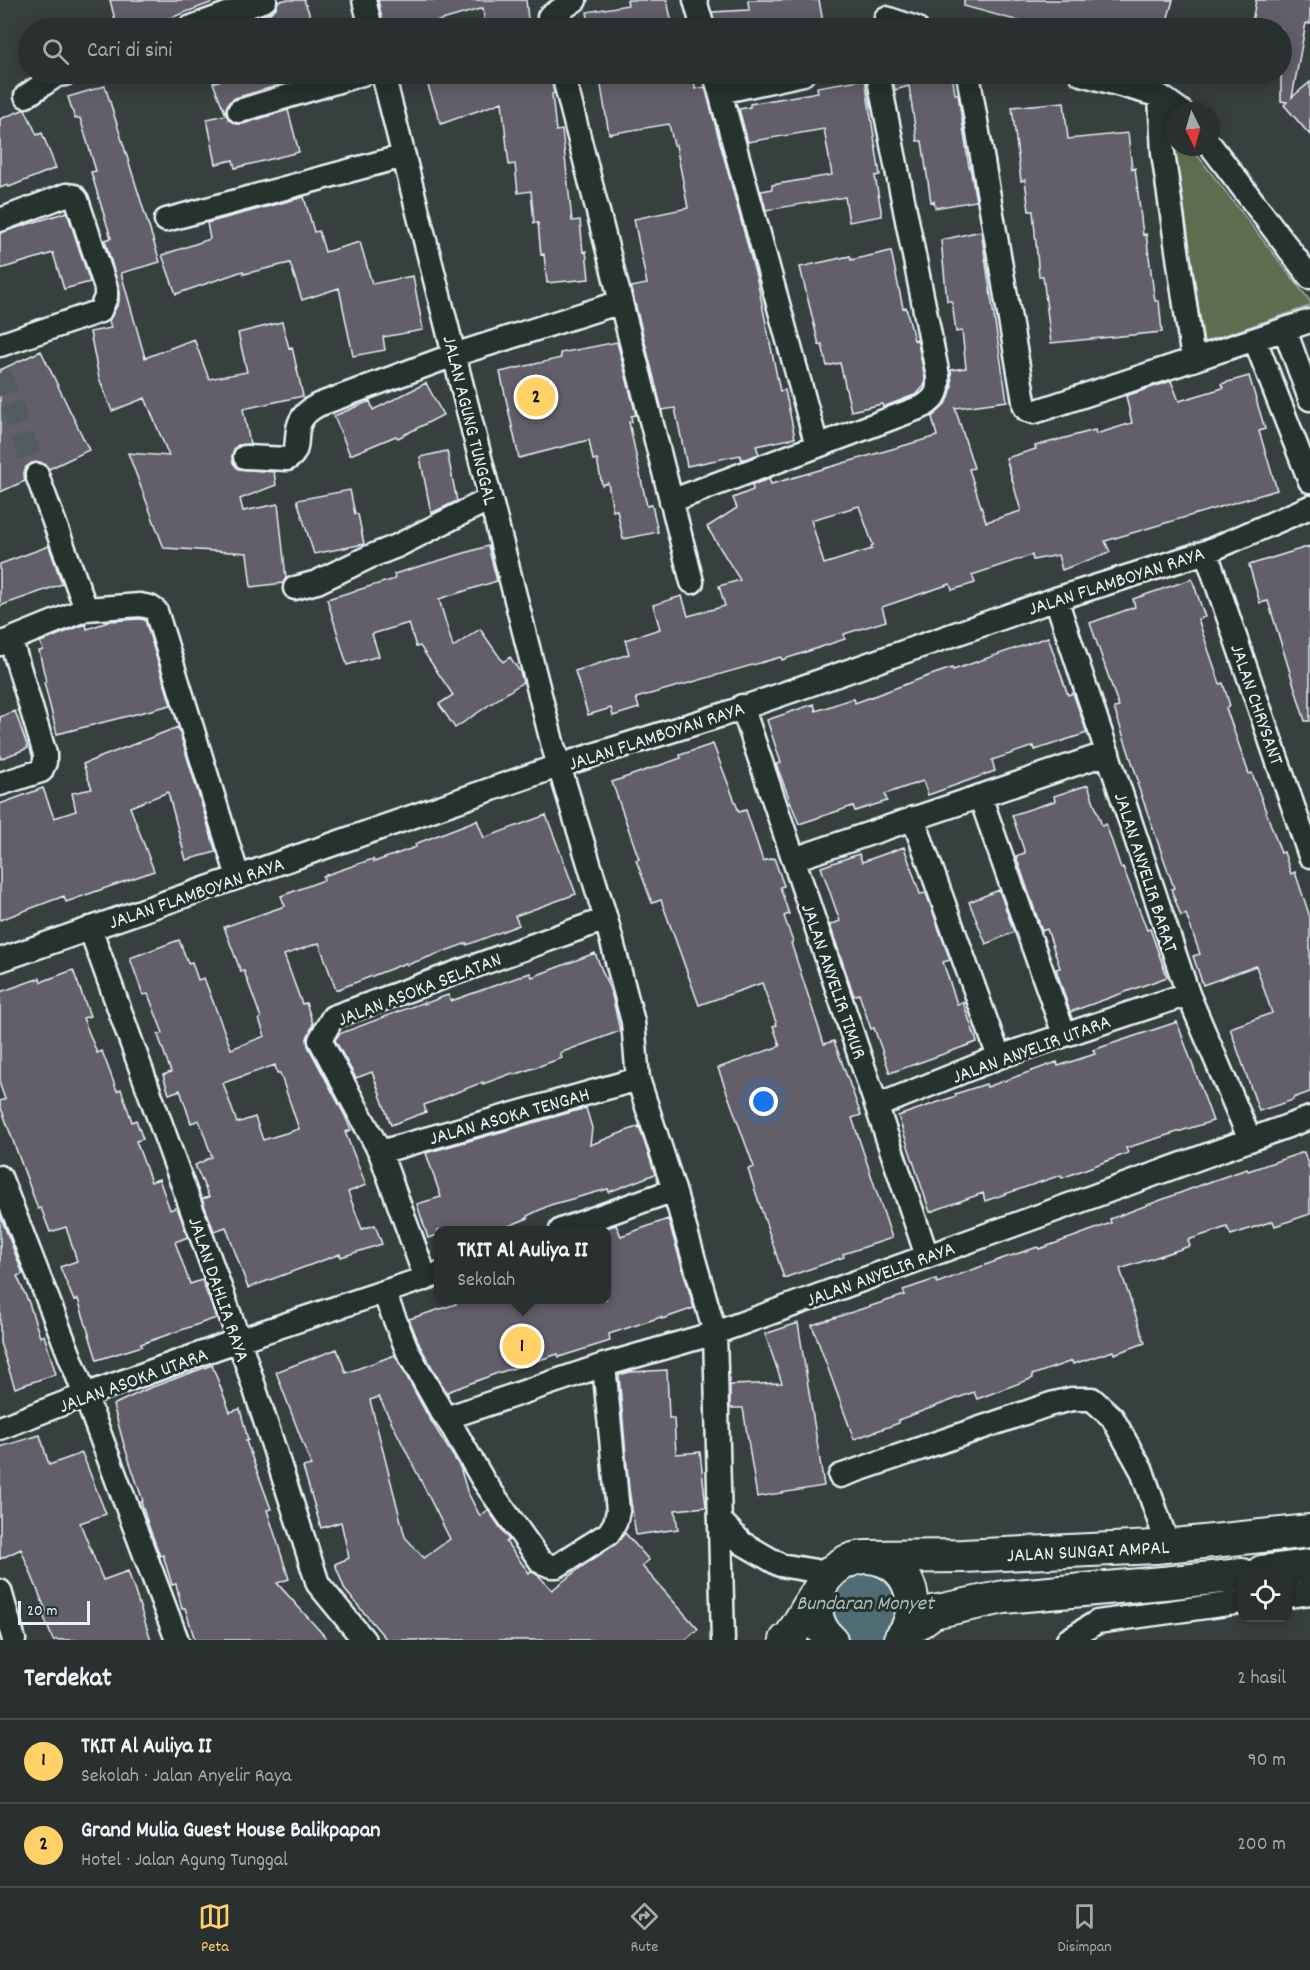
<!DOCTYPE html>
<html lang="id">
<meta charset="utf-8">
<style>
:root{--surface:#2a302f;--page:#323837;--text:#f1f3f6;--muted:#a5a9aa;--line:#464b4b;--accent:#ffd166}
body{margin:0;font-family:Dekko,sans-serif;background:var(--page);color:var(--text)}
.controls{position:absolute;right:18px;bottom:18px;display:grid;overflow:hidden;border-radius:12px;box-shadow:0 3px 15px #0003}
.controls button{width:54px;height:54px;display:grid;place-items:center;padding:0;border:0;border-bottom:2px solid var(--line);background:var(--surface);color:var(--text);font:30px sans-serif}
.compass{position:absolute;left:1166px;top:102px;width:54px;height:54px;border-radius:50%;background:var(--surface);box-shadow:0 3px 15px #0003;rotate:175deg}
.scale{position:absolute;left:18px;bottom:15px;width:72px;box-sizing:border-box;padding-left:6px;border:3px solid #e8f1f8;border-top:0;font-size:16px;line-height:21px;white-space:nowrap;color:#e8f1f8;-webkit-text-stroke:4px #26332d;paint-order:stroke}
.you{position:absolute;left:764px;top:1102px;width:21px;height:21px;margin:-15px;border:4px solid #fff;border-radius:50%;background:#1a73e8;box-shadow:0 0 0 9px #1a73e833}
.badge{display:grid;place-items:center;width:39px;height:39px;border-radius:50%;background:var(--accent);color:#111;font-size:20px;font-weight:700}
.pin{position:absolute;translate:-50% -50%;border:3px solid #fff;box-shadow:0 2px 6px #0006}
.popup{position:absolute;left:434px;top:1226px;width:177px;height:78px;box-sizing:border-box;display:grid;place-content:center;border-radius:12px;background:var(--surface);filter:drop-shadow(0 2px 4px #0005);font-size:20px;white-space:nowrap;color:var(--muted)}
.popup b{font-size:22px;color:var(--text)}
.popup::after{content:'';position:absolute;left:50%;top:100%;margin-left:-12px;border:12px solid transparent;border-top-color:var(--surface)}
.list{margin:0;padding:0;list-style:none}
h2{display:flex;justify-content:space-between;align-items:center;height:78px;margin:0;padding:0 24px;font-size:26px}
h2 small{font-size:20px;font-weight:400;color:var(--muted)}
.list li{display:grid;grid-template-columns:39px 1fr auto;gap:18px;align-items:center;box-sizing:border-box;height:84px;padding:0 24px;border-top:2px solid var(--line)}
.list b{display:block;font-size:22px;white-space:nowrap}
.list p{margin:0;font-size:20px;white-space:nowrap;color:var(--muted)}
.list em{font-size:20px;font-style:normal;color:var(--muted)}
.icon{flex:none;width:33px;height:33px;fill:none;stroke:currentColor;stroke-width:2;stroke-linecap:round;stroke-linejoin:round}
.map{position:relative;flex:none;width:1310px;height:1640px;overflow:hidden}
.search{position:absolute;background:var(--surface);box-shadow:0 3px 15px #0003;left:18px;right:18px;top:18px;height:66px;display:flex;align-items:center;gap:15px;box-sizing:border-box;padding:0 21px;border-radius:33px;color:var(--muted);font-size:22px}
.sheet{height:246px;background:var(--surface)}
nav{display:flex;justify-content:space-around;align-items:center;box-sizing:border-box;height:84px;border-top:2px solid var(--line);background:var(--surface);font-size:16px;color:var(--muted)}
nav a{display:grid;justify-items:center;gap:3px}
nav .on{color:var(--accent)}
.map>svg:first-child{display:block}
.green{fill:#5d6d50;stroke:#a2afa4;stroke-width:1.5}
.water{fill:#4f6c75;stroke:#8ca1a9;stroke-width:1.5}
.building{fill:#625e6a;stroke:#e8f1f8;stroke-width:1.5;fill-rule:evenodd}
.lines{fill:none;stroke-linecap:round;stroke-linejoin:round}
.minor-tunnel{stroke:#525b5b;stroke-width:22;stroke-dasharray:22 11;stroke-linecap:butt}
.minor-casing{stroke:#e8f1f8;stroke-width:27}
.secondary-casing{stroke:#e8f1f8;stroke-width:36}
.minor{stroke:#26332d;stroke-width:22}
.secondary{stroke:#26332d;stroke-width:32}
.labels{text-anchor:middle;stroke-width:6;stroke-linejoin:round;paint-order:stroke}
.street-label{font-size:20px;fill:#e8f1f8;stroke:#26332d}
.water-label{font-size:21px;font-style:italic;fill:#abbcc4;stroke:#26332d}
</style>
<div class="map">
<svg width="1310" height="1640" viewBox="0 0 1310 1640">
<rect width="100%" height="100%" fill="#38403f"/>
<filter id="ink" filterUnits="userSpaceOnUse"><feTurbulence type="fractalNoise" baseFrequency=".0167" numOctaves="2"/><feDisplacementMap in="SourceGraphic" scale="12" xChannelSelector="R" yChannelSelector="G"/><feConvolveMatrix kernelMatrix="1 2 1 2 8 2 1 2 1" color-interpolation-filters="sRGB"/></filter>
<g filter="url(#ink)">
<path class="green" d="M1171,120L1175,126V147H1191L1310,301V306L1204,342Z"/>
<path class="water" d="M862,1563L906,1592L892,1640H837L826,1586Z"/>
<path class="building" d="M110,0H213V2L157,23L156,20L117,28Z
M284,0H304L315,28H227L270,13L276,8L278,2Z
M378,0H526L529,28H485L483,8L415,28H384Z
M627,0H667L673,28H590L587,12L628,5Z
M748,0H819L824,28H716L712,12L749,10Z
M964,0H1173L1165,28H1054L1026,21V23L964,6Z
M1256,0H1310V24L1306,23L1292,97L1310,82V135L1284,105L1287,102L1281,101V28H1251Z
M238,74H317L235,98L229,102L226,108V114L229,120L236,124H243L288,110L299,152L235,168L233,160L216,164L207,119L226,115L213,83Z
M424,74H550L554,93L552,94L556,131L562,130L572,221L580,220L583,252L586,251L589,279L547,283L544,254L541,255L538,223H534L531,191L518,193L515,164L509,165L502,102L441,124Z
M599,74H694L695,89L705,87L757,280L780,391L785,390L795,438L756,446L759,454L742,460L740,455L687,466L675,408L662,410L631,287L647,284L634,219L688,208L676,145H674L669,124L609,134Z
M902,74H952L955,94H958L969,167H970L976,201L935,208L934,201L931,202L922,141H917L909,86L895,90L892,75Z
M865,79L880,175L875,176L882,216L849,222L845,197L766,210L761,191L772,189V185L832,175L824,129L748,142L739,109L750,107V104L818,92L817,87Z
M105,86L160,262L121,273L145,358L194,339L209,379L247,372L238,333L282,322L289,348L292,347L303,396L243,409L250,444L238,445L234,449L232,456L233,463L238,469L274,472L276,485L240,499L243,511L278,504L286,578L283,583L251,587L247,553L164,548L128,453L169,456L145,398L112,411L99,378L90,332L111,328L109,321L119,302V288L105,240L111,238L91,172L96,171L80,118L75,119L68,97Z
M1064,102L1068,139L1128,133L1132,169L1135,168L1143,235L1146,234L1155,301H1159L1162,332L1051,343L1043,276H1039L1033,211H1029L1025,180L1021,181L1012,107Z
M25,109L37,135L42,133L56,168L9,187L8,185L0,188V119Z
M304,197L314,232L319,231L325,252L360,242L372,284L413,276L423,330L383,337L385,350L353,356L339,288L302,300L290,263L244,274L243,271L176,294L162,255L210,239L207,223Z
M67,212L90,282L64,289L53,253L0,269V233Z
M981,231L1007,401L955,408L974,468L969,469L986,522L1021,511L1006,458L1036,449L1035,446L1095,430L1096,434L1132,423L1126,396L1171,381L1179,401L1223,388L1221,384L1249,376L1265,429L1259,431L1277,490L1105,541L1110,552L1062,570L1058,555L1033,560L1032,555L972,575L975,583L952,590L950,584L882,607L886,621L844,634L845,639L782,660L781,657L636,698L639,708L613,716L611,708L588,715L575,671L629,654L625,640L660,629L653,605L682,596L688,616L725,606L719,586L740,580L707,527L737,508L733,498L753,490L752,485L769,479L771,484L937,436L932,417L942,408L949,398L952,386L951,370L966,368L962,331L956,332L952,301H947L941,240ZM859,506L873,545L871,546L872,549L824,564L811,520Z
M891,251L903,308L906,307L914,340L917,339L925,378L924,386L917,394L883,407L882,404L851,411L840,363L827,366L822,344L819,345L800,267L850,256L851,260Z
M617,342L636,415L631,416L632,422H629L641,479L647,506L652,505L658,532L623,539L617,510L613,511L608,483L602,485L597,459L593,460L589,440L519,458L500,372L561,358L560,353Z
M41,351L89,450L49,469L45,464L40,462L32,463L26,467L24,472L25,481L0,492V370Z
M426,383L443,415L398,438L396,436L350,455L334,416L370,401L373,410Z
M447,451L457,501L431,513L420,457Z
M350,490L355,514H358L364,544L314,554L297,500Z
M49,546L62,584L0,606V564Z
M488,546L497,581L439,599L453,647L480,629L503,662L510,657L520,672L523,682L455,728L439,704L453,695L420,646L416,647L409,623L372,634L379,656L347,665L327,599L395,579L394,574Z
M1310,546V721H1305L1268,601L1260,603L1249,565Z
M1192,579L1205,617L1198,619L1220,684L1223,683L1230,706L1226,708L1249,774L1252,773L1281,853L1284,852L1291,874L1295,872L1310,917V1092L1293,1098V1100L1259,1111L1230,1028L1272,1013L1256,966L1203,985L1193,956L1200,954L1186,914L1181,916L1171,889L1174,888L1137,783H1139L1114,708L1119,707L1090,623L1135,607L1133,599Z
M139,619L145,620L171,705L57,734L44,682L46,681L39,651L43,650L40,642L86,624L87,629L111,621Z
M1048,637L1068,695L1073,693L1087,733L1035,750L1034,746L992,760L995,771L928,795L923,781L885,794L887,801L855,811L853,806L799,824L776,764L781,763L767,720L814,704L816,711L854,698L855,703L928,676L952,668L953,670Z
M15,711L28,748L0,759V717Z
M178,727L216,852L186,860L168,792L130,807L154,871L66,902L64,896L0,920V804L43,788L54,818L76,811L72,793L92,789L83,764Z
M713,744L739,812L746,810L763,861L774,858L784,886L780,887L789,914L784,916L793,942L791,943L824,1044L834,1041L861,1115L852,1118L892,1238L843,1254L844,1257L784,1278L748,1169L754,1167L718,1068L780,1046L773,1026L777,1025L762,983L699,1005L661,900L652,903L636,860L639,859L612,782L681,758L680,755Z
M1088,785L1102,826L1106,824L1121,868L1123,867L1147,930L1150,929L1167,977L1070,1012L1056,969L1060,968L1047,929L1042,931L1016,856L1025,853L1012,815L1055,801L1054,796Z
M546,815L576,894L515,916L519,925L467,945V943L407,965L406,963L336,990L319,943L284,955L302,1004L306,1003L313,1024L307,1039L308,1046L345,1116L351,1130L345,1132L366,1185L348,1192L362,1229L375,1225L382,1244L341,1257L340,1254L248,1288L226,1227L214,1231L202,1199L209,1197L195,1165L212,1157L199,1120L191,1123L180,1090L169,1094L163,1075L171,1072L158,1035L163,1033L148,994L143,995L130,958L179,940L188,963L192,962L198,980L204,978L231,1049L265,1036L259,1019L261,1018L244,971L241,972L224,927L285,906L281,896L324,880L323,876L373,859L374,862L416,847L415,844L477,820L484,838ZM275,1065L277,1073H280L299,1129L263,1140L255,1117L237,1123L223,1083Z
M904,847L920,894L926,893L950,960L943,962L957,1004L963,1002L977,1042L890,1073L874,1028L871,1029L859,994L854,996L830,925L840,921L821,867L859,854L862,862Z
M999,890L1014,932L986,944L969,902Z
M595,953L612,995L620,1031L560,1053L562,1058L514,1075L513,1073L483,1084V1082L424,1105L426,1112L391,1125L372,1072L356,1078L335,1040L339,1034L424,1002V1004L448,995L451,1001L530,973L532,977Z
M73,970L90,1016L83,1018L97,1053L102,1051L117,1091L121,1089L132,1122L136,1120L143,1139L136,1141L151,1182L159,1179L170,1210L177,1207L188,1237L175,1242L190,1284L202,1280L216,1318L141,1344L142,1346L97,1360L78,1299L74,1301L60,1267L77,1261L66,1227L50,1232L41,1208L38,1209L0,1105V1101L5,1099L0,1085V992L40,978L41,982Z
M1177,1022L1213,1121L1126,1148L1128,1153L1062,1178L1061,1175L985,1201L983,1193L930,1212L898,1116L956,1096L955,1094L986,1084L987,1087L1057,1062L1058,1066L1095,1054L1093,1050Z
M586,1108L592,1128L590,1145L639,1126L655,1174L609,1192L608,1189L550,1205L527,1216L528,1218L499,1230H438V1235L428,1238L417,1204L441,1197L426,1153Z
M1304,1152L1310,1171V1214L1275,1226L1273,1221L1231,1235L1227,1227L1188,1240L1190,1246L1120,1269L1145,1343L1114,1354L1113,1351L1073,1364L1072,1361L1032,1375L1033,1378L977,1399L974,1392L898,1420L899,1423L854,1439L812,1325L905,1295L903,1290L936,1279L937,1283L1004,1258L1038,1247L1039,1249L1076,1236L1111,1223L1110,1219L1212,1181L1247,1169L1248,1171Z
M0,1215L23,1274L17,1276L29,1303L40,1337L44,1335L56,1374L15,1388L0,1343Z
M668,1219L694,1308L662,1319L661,1317L609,1334L610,1341L559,1357L558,1354L495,1374L447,1392L449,1397L420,1346L409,1319L456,1304L455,1299H606V1228L616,1225L621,1236Z
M798,1323L824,1486L757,1497L743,1408H730V1385L782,1383L765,1334Z
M337,1349L346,1373L395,1355L428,1416L460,1467L467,1491L480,1516L488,1510L509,1540L506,1542L529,1573L531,1571L539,1576L552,1590L580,1568L616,1544L625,1533L649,1560L642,1566L698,1629L685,1640H387L345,1590L335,1564L349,1558L341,1522L321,1528L303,1467L311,1465L276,1372ZM379,1397L450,1539L424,1558L405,1537L370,1400Z
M212,1365L230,1412L240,1409L248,1440L246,1441L271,1509L267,1510L289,1579L277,1583L328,1640H195L185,1608L182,1609L176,1584L172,1585L163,1555L160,1556L148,1524L141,1502L143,1501L124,1445L113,1405L147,1389Z
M667,1370L669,1418H674L676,1454L700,1452L706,1507L675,1510L678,1529L636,1535L629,1489L619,1375L630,1372Z
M40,1435L49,1465L82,1453L106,1514L80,1523L103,1580L128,1571L151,1640H53L42,1612L46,1611L21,1549L0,1559V1447Z"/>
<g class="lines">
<path class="minor-tunnel" d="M0,373L37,475"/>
<defs>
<path id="minor" d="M364,0L371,28
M695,0L703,28
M549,17L575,0
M886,18L916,28
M189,28L265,0
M383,74L553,746L606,919L633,1022L638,1079L674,1190L715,1333L723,1640
M563,74L692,582
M715,74L817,446
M968,74L1025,407L1027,410L1034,412L1310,321
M1081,74L1160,96L1181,111
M720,92L803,74
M26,96L57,75L65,74
M1160,96L1163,153L1193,360
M239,111L362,74
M1211,146L1310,277
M0,220L66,195L74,196L77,200L106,288V297L100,311L0,345
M166,220L404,156
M1285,330L1310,399
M1255,340L1310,481
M245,457L287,459C308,448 283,423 318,405L454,355L621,302
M37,475L86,609
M671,501L924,406C937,397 939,391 938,376L878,74
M1206,552L1310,856
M295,588L317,582L369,557L397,546L490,499
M1056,599L1188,994L1250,1140
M0,644L86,609L140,605L150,607L156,611L238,877
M742,706L927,1256
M0,784L41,771L45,762V754L11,641
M980,796L1064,1034
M913,818L999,1057
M794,859L1108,753
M90,928L239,1340L318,1584L364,1640
M0,960L558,766L722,715L1056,599L1206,552L1310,507
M877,1106L999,1057L1188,994
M380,1152L638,1079
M0,1177L85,1395L177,1640
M561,1230L674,1190
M426,1279L380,1152L320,1040L333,1017L606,919
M384,1293L408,1352L440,1409L453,1428L483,1480L541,1562L551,1566H557L609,1533L615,1523L618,1511L604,1365
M446,1418L604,1365L715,1333L1310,1118
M0,1428L85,1395L239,1340L438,1274
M840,1476L1051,1404L1072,1399H1092L1112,1417L1142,1471L1168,1546
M721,1521L742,1543L780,1565L828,1573
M0,1591L14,1640
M1288,1596L1310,1593
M1068,1640L1097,1622L1242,1602"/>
<path id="secondary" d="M866,1557L963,1556L1155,1547L1310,1531
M1262,1572L1310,1566
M907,1631L933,1612L1004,1597L1163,1583L1242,1575
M786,1640L791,1636L819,1589
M831,1640C819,1630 814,1613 817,1598C823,1569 856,1548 885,1561C916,1575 920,1615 900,1639"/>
</defs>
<use href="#minor" class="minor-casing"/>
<use href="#secondary" class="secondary-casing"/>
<use href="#minor" class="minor"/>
<use href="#secondary" class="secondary"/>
</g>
</g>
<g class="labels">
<g class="street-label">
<text transform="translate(471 420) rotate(76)" y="7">JALAN AGUNG TUNGGAL</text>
<text transform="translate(1116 580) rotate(-18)" y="7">JALAN FLAMBOYAN RAYA</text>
<text transform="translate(1258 704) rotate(71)" y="7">JALAN CHRYSANT</text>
<text transform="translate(656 735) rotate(-18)" y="7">JALAN FLAMBOYAN RAYA</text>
<text transform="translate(1147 872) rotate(72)" y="7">JALAN ANYELIR BARAT</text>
<text transform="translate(196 892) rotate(-19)" y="7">JALAN FLAMBOYAN RAYA</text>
<text transform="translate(835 981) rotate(71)" y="7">JALAN ANYELIR TIMUR</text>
<text transform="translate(419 988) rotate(-21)" y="7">JALAN ASOKA SELATAN</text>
<text transform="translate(1031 1048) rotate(-20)" y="7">JALAN ANYELIR UTARA</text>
<text transform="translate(509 1115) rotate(-16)" y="7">JALAN ASOKA TENGAH</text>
<text transform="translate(880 1273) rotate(-20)" y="7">JALAN ANYELIR RAYA</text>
<text transform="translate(220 1289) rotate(71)" y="7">JALAN DAHLIA RAYA</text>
<text transform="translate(133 1379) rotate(-20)" y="7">JALAN ASOKA UTARA</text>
<text transform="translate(1088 1550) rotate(-3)" y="7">JALAN SUNGAI AMPAL</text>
</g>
<g class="water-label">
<text x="865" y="1609">Bundaran Monyet</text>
</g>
</g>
</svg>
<div class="controls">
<button><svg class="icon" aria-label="locate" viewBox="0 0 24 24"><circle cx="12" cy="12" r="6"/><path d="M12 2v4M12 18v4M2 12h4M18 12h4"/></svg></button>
</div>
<svg class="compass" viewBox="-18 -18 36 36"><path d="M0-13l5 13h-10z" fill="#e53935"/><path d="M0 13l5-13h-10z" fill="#a5a9aa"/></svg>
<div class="scale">20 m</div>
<div class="you"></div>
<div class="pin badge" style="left:522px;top:1346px">1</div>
<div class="popup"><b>TKIT Al Auliya II</b>Sekolah</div>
<div class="pin badge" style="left:536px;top:397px">2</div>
<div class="search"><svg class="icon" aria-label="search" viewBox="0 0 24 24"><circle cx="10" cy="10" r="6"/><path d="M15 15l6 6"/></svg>Cari di sini</div>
</div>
<section class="sheet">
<h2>Terdekat<small>2 hasil</small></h2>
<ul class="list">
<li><span class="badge">1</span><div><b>TKIT Al Auliya II</b><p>Sekolah · Jalan Anyelir Raya</p></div><em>90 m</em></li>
<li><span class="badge">2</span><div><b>Grand Mulia Guest House Balikpapan</b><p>Hotel · Jalan Agung Tunggal</p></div><em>200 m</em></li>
</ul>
</section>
<nav>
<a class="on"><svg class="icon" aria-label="map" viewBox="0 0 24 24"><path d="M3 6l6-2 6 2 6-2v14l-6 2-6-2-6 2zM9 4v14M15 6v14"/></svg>Peta</a>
<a><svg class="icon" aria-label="directions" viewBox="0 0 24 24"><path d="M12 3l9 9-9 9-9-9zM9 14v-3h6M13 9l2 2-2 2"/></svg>Rute</a>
<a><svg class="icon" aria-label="saved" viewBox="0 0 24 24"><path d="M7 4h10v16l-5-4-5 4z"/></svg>Disimpan</a>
</nav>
